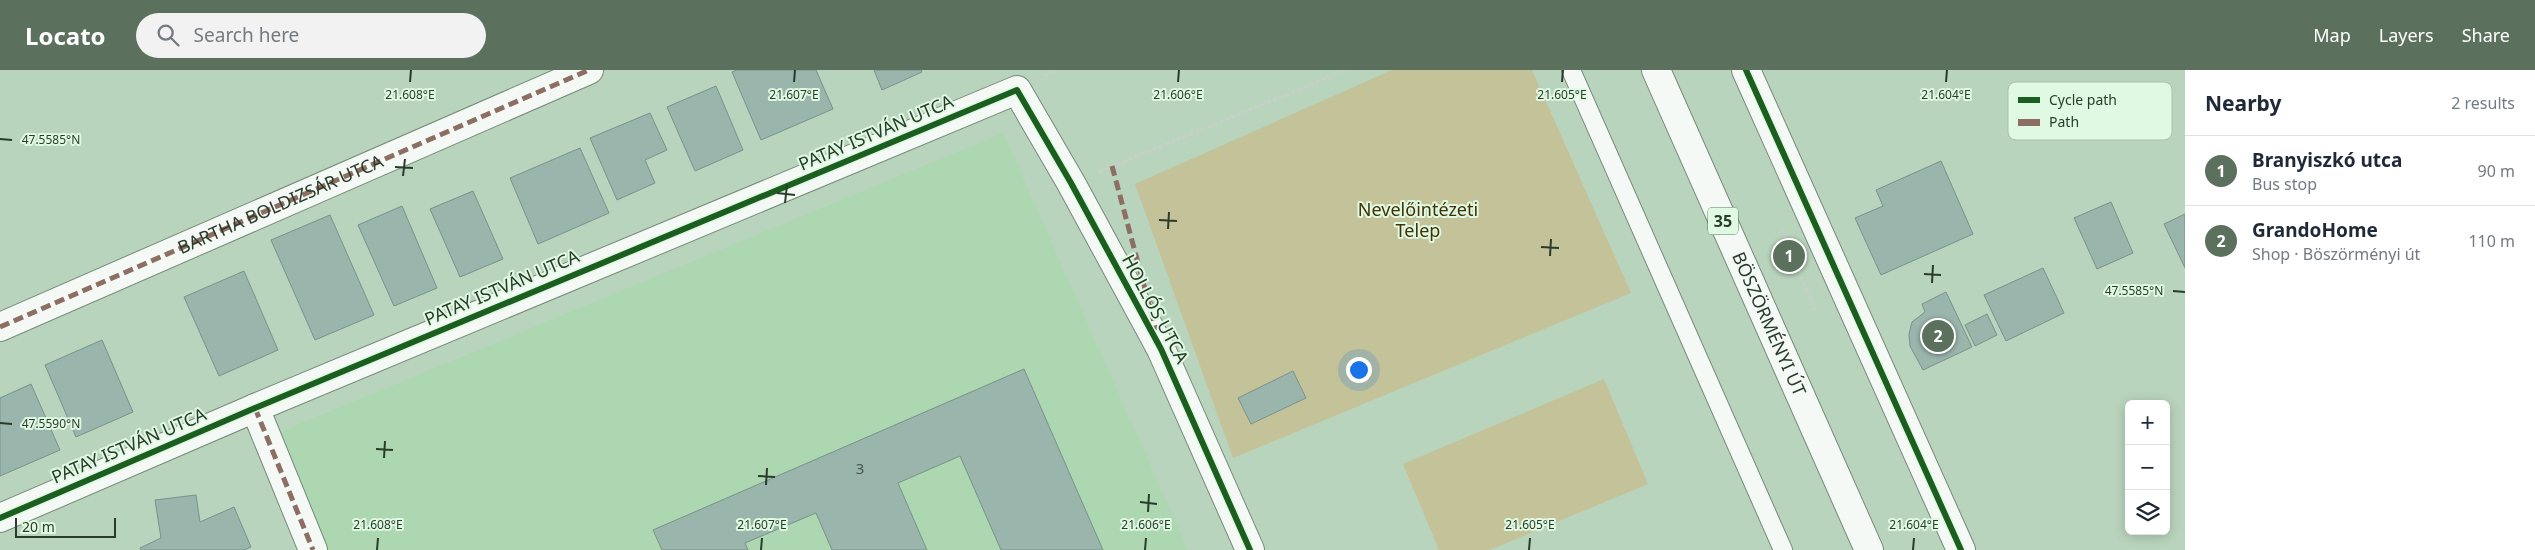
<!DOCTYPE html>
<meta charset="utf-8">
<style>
:root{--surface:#fff;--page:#f2f2f3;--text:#1f2937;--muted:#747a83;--line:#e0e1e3;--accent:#5b715e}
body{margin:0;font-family:"Noto Sans",sans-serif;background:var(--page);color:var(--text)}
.controls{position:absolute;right:15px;bottom:15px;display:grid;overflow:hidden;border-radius:8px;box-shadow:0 2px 12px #0003}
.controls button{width:45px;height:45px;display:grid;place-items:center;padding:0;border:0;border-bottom:1px solid var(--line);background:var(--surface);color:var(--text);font:25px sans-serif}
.scale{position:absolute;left:15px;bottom:12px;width:101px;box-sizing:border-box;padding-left:5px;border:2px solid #293c2b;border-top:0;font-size:14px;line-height:18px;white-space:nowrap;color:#293c2b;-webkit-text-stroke:4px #e0f9e2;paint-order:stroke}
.you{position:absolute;left:1358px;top:299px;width:18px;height:18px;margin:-12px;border:4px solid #fff;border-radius:50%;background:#1a73e8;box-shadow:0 0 0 8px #1a73e833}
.badge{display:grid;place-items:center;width:32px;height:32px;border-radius:50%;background:var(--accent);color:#fff;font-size:16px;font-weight:700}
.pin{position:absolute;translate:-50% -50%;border:2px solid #fff;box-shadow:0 1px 5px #0006}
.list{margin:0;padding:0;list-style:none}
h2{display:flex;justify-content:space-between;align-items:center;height:65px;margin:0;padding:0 20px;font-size:21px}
h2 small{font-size:16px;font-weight:400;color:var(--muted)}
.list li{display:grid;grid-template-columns:32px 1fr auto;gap:15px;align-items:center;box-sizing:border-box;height:70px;padding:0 20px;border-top:1px solid var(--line)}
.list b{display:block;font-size:19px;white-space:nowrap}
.list p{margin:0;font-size:16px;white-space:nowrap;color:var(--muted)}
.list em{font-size:16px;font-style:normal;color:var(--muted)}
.icon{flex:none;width:28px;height:28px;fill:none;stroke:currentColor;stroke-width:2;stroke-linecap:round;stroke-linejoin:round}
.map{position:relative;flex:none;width:2185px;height:480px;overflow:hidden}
header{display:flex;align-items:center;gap:30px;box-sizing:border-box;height:70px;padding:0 25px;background:var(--accent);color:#fff}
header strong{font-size:24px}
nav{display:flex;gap:28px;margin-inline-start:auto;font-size:18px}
.search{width:350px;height:45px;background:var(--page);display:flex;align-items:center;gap:12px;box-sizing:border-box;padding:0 18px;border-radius:28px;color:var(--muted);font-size:19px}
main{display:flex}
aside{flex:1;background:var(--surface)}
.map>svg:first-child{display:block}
.built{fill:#acd7b1}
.green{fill:#c3c298}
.building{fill:#9ab5ac;stroke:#77938a}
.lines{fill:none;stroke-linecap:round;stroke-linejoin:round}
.service-casing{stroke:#768a78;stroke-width:20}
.minor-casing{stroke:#768a78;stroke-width:30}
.primary-casing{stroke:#768a78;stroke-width:30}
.path{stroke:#c7cfc8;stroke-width:3;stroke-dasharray:4 2.5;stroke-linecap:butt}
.service{stroke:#f4f9f5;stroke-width:18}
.minor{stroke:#f4f9f5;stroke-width:28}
.primary{stroke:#f4f9f5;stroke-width:28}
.quiet{stroke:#8d6e63;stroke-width:5;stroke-dasharray:10 5;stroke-linecap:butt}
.cycleway-casing{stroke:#e0f9e2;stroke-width:9}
.cycleway{stroke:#1b5e20;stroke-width:6}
.ticks{fill:none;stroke:#293c2b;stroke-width:2}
.labels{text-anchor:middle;stroke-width:4;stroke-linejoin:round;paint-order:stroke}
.number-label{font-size:15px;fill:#455a4b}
.shield{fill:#e0f9e2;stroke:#607562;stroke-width:1}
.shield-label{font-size:16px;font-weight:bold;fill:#293c2b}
.street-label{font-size:18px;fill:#293c2b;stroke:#e0f9e2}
.park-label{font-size:18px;fill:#413004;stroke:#e0f9e2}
.key{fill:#e0f9e2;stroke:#a9c0ab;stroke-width:1}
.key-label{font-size:14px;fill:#293c2b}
.ticks-label{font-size:12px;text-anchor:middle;fill:#293c2b;stroke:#e0f9e2;stroke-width:4;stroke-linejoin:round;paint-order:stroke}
</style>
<header>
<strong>Locato</strong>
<div class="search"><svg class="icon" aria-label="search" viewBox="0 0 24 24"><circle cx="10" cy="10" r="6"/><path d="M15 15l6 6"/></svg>Search here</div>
<nav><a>Map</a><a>Layers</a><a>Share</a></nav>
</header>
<main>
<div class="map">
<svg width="2185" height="480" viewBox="0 0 2185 480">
<rect width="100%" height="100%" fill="#b9d4bc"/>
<path class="built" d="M1003,63L1188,480H327L280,362Z"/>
<path class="green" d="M1392,0H1532L1631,223L1233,388L1135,114Z
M1604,309L1648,414L1490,480H1439L1403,394Z"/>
<path class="building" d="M737,0H816L833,39L761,70L732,2Z
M874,0H921L922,2L882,20Z
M716,16L743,80L695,101L667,37Z
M650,43L667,80L645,90L655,113L617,130L590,68Z
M580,78L609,143L538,174L510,108Z
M1941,91L1973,164L1881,205L1855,148L1883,136L1876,120Z
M473,121L503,189L460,207L430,139Z
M2111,132L2133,183L2097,199L2074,148Z
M402,136L437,218L394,236L358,155Z
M2185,144V198L2164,154Z
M330,145L374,245L315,270L271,170Z
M2043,198L2064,243L2006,271L1984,225Z
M244,201L278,280L219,306L184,227Z
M1946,222L1972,277L1923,300L1910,276L1909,264L1912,252L1925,242L1922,234Z
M1987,244L1997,265L1975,276L1965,255Z
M102,270L133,342L76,367L45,295Z
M1024,299L1103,480H1001L960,386L898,413L927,480H832L816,443L745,473L748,480H662L653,460Z
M1293,301L1306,328L1251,354L1238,328Z
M31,314L60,380L0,406V328Z
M196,425L200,452L234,437L251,477L244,480H141L140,478L161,468L155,430Z"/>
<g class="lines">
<defs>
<path id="service" d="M1571,0L1783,480"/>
<g id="minor">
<path d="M1746,0L1961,480"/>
<path id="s1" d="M0,257L589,0"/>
<path d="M255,338L313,480"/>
<path d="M0,448L255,338L1017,20L1071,113L1161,279L1250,480"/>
</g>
<g id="primary">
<path id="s2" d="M1656,0L1869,480"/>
</g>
</defs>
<use href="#service" class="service-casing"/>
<use href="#minor" class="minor-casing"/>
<use href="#primary" class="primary-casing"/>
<path class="path" d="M1044,6L1055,0
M1099,102L1346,0
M1781,159L1815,240"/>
<use href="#service" class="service"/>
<use href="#minor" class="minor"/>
<use href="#primary" class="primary"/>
<path class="quiet" d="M1112,96L1156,260
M0,257L589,0
M255,338L313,480"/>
<defs>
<path id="cycleway" d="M1746,0L1961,480
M0,448L255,338L1017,20L1071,113L1161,279L1250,480"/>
</defs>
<use href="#cycleway" class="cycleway-casing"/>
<use href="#cycleway" class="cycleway"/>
</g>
<path class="ticks" d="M410,12L411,0M794,12L795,0M1178,12L1179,0M1562,12L1563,0M1946,12L1947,0M0,69L12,70M395,97L413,98M403,106L405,89M777,123L795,125M785,133L787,115M1159,150L1177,151M1168,159L1169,142M1541,177L1559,178M1550,186L1551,169M1924,204L1941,205M1932,213L1933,195M2173,221L2185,222M0,353L12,354M376,379L393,380M384,388L385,371M758,406L775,407M766,415L767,398M1140,432L1157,434M1148,442L1149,424M377,480L378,468M761,480L762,468M1145,480L1146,468M1529,480L1530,468M1913,480L1914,468"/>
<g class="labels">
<g class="number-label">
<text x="860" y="404">3</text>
</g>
<rect class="shield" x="1708" y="137.5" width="30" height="27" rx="4"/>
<g class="shield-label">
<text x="1723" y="157">35</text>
</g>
<g class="street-label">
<text transform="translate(876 63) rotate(-23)" y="6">PATAY ISTVÁN UTCA</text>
<text dy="6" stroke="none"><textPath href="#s1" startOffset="306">BARTHA BOLDIZSÁR UTCA</textPath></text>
<text transform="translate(502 218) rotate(-23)" y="6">PATAY ISTVÁN UTCA</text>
<text transform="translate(1155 239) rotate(62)" y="6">HOLLÓS UTCA</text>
<text dy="6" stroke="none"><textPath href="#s2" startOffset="278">BÖSZÖRMÉNYI ÚT</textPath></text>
<text transform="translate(129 376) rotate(-23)" y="6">PATAY ISTVÁN UTCA</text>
</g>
<g class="park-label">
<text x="1418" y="146">Nevelőintézeti<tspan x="1418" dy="21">Telep</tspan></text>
</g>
</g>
<rect x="2008" y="12" width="164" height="58" rx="8" class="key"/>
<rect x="2018" y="27" width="22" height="6" fill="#1b5e20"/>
<rect x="2018" y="49" width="22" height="7" fill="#8d6e63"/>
<g class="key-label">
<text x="2049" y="35">Cycle path</text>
<text x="2049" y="57">Path</text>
</g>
<g class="ticks-label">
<text x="1562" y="29">21.605°E</text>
<text x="410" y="29">21.608°E</text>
<text x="794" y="29">21.607°E</text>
<text x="1178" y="29">21.606°E</text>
<text x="1946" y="29">21.604°E</text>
<text x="51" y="74">47.5585°N</text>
<text x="2134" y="225">47.5585°N</text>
<text x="51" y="358">47.5590°N</text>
<text x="378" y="459">21.608°E</text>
<text x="762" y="459">21.607°E</text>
<text x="1146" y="459">21.606°E</text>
<text x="1530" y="459">21.605°E</text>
<text x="1914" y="459">21.604°E</text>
</g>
</svg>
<div class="controls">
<button>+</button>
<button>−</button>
<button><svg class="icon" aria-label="layers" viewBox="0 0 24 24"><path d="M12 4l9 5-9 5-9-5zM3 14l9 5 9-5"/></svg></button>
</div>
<div class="scale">20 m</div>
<div class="you"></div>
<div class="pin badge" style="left:1789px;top:186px">1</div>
<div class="pin badge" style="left:1938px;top:266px">2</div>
</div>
<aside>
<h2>Nearby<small>2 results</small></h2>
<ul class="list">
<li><span class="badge">1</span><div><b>Branyiszkó utca</b><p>Bus stop</p></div><em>90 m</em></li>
<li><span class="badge">2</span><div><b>GrandoHome</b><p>Shop · Böszörményi út</p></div><em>110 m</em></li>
</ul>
</aside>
</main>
